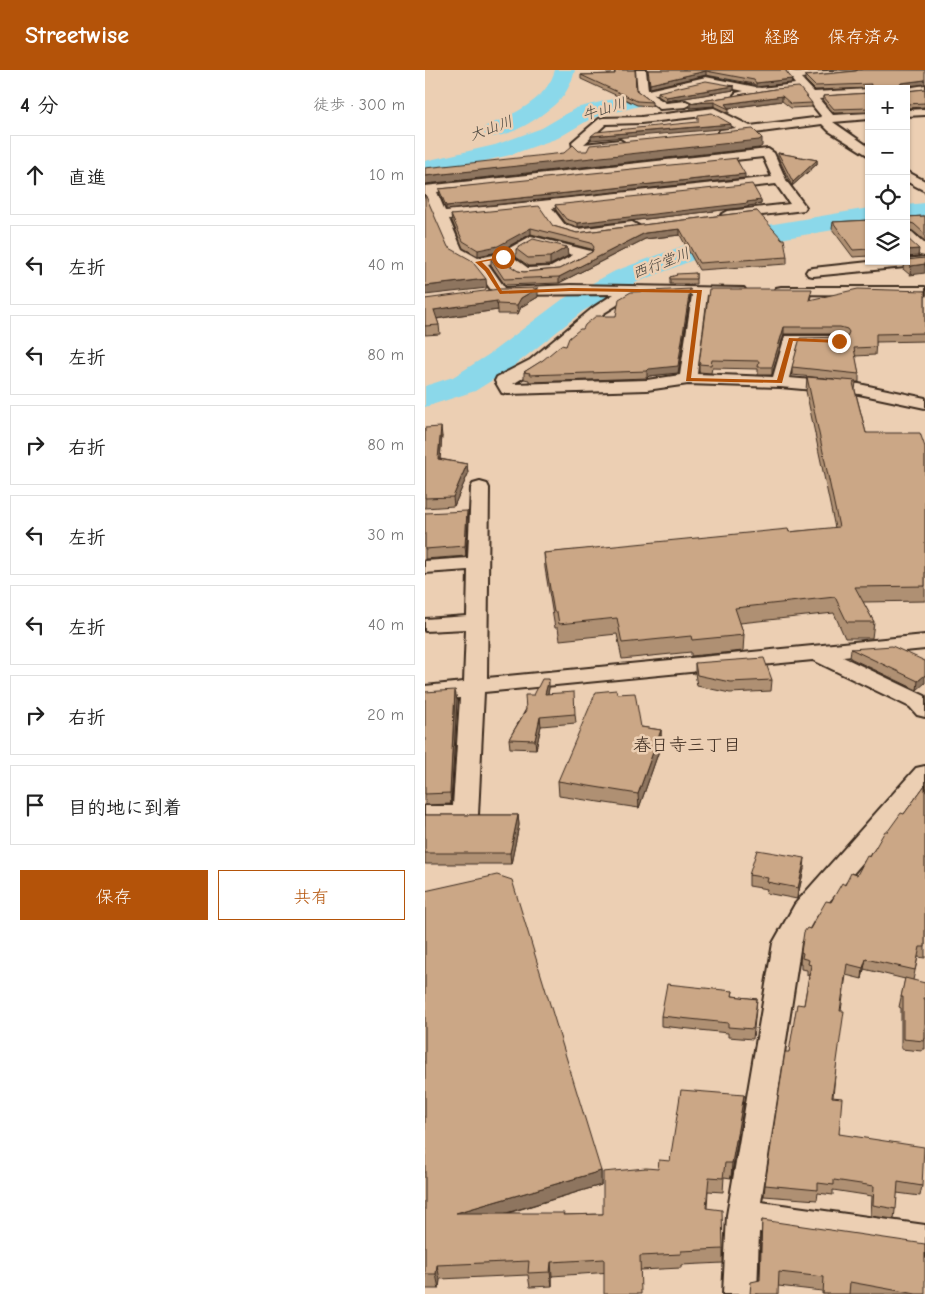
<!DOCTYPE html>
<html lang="ja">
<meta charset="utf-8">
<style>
:root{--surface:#fff;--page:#f6f6f6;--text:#222;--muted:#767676;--line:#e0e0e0;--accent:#b45309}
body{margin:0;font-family:"Comic Neue","Klee One",sans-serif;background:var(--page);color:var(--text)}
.controls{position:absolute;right:15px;top:15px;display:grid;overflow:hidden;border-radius:0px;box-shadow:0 1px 4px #0004}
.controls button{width:45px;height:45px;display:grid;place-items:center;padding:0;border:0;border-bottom:1px solid var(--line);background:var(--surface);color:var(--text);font:25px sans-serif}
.stop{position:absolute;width:15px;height:15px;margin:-11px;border:4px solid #b45309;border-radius:50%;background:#fff}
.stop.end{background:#b45309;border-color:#fff;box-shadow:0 1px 5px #0008}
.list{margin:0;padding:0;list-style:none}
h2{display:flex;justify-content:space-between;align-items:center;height:65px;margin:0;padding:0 20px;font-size:21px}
h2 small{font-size:16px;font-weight:400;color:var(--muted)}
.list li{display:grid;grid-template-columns:32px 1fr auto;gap:15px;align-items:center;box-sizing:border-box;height:80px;margin:0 10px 10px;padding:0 10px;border:1px solid var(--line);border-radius:0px}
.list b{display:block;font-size:19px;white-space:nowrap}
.list em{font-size:16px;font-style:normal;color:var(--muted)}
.actions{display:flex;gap:10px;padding:15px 20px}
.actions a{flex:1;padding:11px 0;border:1px solid var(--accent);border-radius:0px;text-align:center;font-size:18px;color:var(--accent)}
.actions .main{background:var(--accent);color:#fff}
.icon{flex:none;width:28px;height:28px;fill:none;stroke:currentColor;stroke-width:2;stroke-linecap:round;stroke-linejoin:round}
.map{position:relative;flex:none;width:500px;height:1224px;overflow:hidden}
header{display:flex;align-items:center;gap:30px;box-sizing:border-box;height:70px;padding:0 25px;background:var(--accent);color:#fff}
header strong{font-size:24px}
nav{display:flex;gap:28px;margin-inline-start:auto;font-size:18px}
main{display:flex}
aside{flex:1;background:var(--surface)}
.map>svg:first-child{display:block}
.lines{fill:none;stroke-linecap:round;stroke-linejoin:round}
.river{fill:#8bd8ea;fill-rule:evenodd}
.street-casing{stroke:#3b2a1e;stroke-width:4}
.street{fill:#eccfb3;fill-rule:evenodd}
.wall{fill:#af9073;stroke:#3b2a1e}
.shaded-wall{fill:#8e755e;stroke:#3b2a1e}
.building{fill:#cba786;stroke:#3b2a1e}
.route{fill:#b45309}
.labels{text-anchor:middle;stroke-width:5;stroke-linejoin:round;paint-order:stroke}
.far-water-label{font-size:15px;font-style:italic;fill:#47443d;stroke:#eccfb3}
.neighbourhood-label{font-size:18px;fill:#3b2a1e;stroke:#eccfb3}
</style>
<header>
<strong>Streetwise</strong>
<nav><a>地図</a><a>経路</a><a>保存済み</a></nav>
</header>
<main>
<aside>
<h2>4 分<small>徒歩 · 300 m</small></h2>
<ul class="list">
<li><svg class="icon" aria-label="ahead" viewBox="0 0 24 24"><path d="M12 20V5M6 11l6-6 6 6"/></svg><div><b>直進</b></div><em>10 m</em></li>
<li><svg class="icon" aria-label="left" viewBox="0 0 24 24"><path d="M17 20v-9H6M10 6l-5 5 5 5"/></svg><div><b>左折</b></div><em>40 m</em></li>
<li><svg class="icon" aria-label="left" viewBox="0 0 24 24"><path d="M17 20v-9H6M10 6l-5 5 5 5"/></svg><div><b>左折</b></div><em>80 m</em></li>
<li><svg class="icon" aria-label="right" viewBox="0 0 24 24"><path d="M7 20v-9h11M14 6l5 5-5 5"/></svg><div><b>右折</b></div><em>80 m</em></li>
<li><svg class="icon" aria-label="left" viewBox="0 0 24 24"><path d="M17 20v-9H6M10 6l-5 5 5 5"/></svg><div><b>左折</b></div><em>30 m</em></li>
<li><svg class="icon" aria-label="left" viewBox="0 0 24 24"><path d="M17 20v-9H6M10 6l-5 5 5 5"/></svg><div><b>左折</b></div><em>40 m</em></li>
<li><svg class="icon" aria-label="right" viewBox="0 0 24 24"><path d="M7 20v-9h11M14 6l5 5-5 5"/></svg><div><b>右折</b></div><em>20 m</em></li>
<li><svg class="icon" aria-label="arrive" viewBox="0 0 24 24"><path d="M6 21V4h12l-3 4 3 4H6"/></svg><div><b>目的地に到着</b></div></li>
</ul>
<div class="actions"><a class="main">保存</a><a>共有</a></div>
</aside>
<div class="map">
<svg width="500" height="1224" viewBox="0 0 500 1224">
<rect width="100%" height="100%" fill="#eccfb3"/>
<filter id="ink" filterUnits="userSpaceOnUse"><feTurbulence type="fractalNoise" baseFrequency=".02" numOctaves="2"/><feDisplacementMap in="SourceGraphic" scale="10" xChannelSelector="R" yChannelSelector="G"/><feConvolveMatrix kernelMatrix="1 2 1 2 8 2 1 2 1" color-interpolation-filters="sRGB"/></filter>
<g filter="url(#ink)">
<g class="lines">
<path class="river" d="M130,0H150C148,9 144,17 139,25C125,42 83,71 61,66L58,61L61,56C89,44 121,31 130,0Z
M308,0H343L340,4L167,48L133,68L85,85L0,105V91L70,75L117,58L151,38Z
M500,133V149L481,151V135Z
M444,138V154L296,179L210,213L158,241L85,299L50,321L0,337V316L28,307L63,285L138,229L190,201L290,164Z"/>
<defs>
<path id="street" d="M211,0H221L223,20L281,7L336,18L370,14L359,0L371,2L436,0L431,3L376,8L389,22L444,19V25L394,29L408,45L444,43V49L408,52L444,77V86L404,61L397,54L299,67L295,66L293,63L295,60L311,58L287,45L216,53L181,54L159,74L195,70L201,74L199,77L162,81L164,84L162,87H154L148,78L147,72L174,49L178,48L216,47L289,38L325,56L397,47L375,20L315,28L309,25L311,23L319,21L281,13L228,25L241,33L261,31L267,34L261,37L235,39L213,24Z
M500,15V21L481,23V19H476Z
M500,39V45L481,46V40Z
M343,79L349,83L362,112L381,137L379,140L303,149L296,145L303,141L365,134L351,114L127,138L140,155L153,159L207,152L214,156L207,160L152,167L130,161L114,139L24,149L37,179L53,188L74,184L106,166L166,181L168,184L166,187L134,204L100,207L95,206L75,192L63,194L80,218L146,215L319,218L321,221L319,224L282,225L272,304L348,307L360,266H404L410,268L412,271L410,274H373L364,308L434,314L500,328V338L434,324L355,317L263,314L222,320L83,324L77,323L70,311L72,307L105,290L169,237L189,224L70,225L52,201L26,185L0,125V116ZM338,87L347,107L20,141L12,122ZM108,175L148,185L126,197L103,198L88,187ZM210,224L267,225L255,305L222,310L88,314L117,296L179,243Z
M481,101L500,111V121L481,111Z
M481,161L487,162L500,174V186L495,185L481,172Z
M500,187V195L388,206L383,205L381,202L383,199L388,198L453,191H481V189Z
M356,217H500V225L351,224L349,221L351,218Z
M55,412L62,414L64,418L62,608L500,565V579L418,587L500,626V647L492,645L485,637L388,590L59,622L53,745L49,751L40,754H0V736H28L35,628L0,630V616L39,612L41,559L0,561V549L42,546L43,500L0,503V491L43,488L46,418L48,414Z
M500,696V720L390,848L376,873L336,1132L500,1155V1187L334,1162L332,1224H298L302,1145L348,873L370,834L491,698Z"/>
</defs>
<use href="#street" class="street-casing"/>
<use href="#street" class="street"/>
</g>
<path class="wall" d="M189,0H210L211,20L227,32V36L212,35L156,9V5L190,4Z
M222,0H360L367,9L366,13L331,17L329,14L281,5L225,18Z
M500,0L445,18L390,20L380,10V6L431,1Z
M309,16V20L241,31L233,26V22Z
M350,19L387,33V37L366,38L357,31L304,38V43L289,36L265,38V33Z
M500,19V37L481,38V20L482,21Z
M444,23V42L409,43L398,31V26Z
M353,83L392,90V94L367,116L353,87Z
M313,92L320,108L21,140L15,124L14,119Z
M336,130V134L323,136V137L153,157L141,153L131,140L130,135Z
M332,141L362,187V194L274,200L255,165L220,169L134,213L80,215L66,195V189L93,201L99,202L134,199L167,182L168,180L166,179L106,164L73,182L53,186L38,178L27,151L26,145L128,156L152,163Z
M500,146V171L488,161L481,159V147Z
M444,150V186L428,187L407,159L408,152Z
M142,177L143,186L125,195L104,196L91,187V179Z
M500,188L485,205L478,199L479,191Z
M271,203V214H245V207Z
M500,221V271L451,272L450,285L430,286L434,304V312H431L430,320L441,363L500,377V531L438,532L449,552L447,568H420L409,543L315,553L319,565L318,581L266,586V582L197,589L192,564L135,570L133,558H130L120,498L119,483L410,458L381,321L382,307L409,309L367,305V297L422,267L414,264H359L347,305H333V299L287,298L286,303L274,302V294L386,226L385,230Z
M265,226L253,303L224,306L222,308L104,312V310L99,309V302L191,246Z
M113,227L96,237L93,244H73V240L29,246L12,249L14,255L15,264L0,265V229Z
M0,358L17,366L15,389L42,394L43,404L29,436L0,438Z
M0,443L43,451L41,486L0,489Z
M426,579L500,591L492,620L425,588Z
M270,593L347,610L346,621L305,623L272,616L270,603Z
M124,618L123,624L150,644L151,653L116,656L111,679L85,678L84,669L109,625Z
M0,622L32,630L26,734L0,735Z
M192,624L216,657L236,660V675L214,738L134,726L133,711Z
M500,715V888L493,887L488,910L500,929V979H498L497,981L476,979V938L474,937L480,909L439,899L437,909L421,905L416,941L408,1027L414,1064L497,1116L495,1126L472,1123L469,1149L446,1146L447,1126L408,1120V1125L393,1123L392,1130L339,1126L340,1115L364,982L379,935L384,905H382V900L376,899V893H375L376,882L385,859L420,815L432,805L445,787L463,761L479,744Z
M0,745H93L94,755L86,794H0Z
M379,799L372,829L341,823L342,819L324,816V805Z
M0,821L176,1101V1115L83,1143L139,1145L178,1144L233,1099L245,1091L319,1025L318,1040L306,1108L299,1107L298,1122L283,1121L282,1138L298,1179V1193L256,1195V1198L216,1200L127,1206V1216L105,1217L103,1205L15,1209L14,1219H0Z
M308,921L307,926L332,929L328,969L303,967V963L236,956V946Z
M337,1150L500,1224H397V1221L353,1216L334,1210Z"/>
<path class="shaded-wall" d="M281,1V5L225,18V14Z
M367,9L366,13L331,17V13Z
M500,10V14L476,17L475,15L476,13Z
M309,16V20L241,31V27Z
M357,26V31L303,38L300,34Z
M289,32V36L265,38V33Z
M306,54V58L166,70V66Z
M337,68V76L334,78L0,114V106Z
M392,90V94L367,116L368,112Z
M320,104V108L21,140V136Z
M336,130V134L323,136V137L153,157V153Z
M106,158V164L73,182L53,186V180Z
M255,159V165L220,169L134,213V207L220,163Z
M142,177L143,186L125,195V187Z
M494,179L493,186L481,187V180Z
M500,194V203L485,205L486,196Z
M61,209L62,218L0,225V216Z
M113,218V227L96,237L93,244L92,235L96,228Z
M265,219V226L253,303L224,306L222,308V301Z
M72,231L73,240L29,246L10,249L9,240L28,237Z
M359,257V264L347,305V297Z
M16,357L17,366L14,399L13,389Z
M42,394L43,404L29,436L28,427Z
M42,441L43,451L41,486L40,476Z
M500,605V613L492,620L493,611Z
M124,609V618L121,633L120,624Z
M30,620L32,630L26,734L25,723Z
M115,647L116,656L111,679L110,670Z
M236,660V675L214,738L213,724Z
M93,745L94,755L86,794L85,783Z
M380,788L379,799L372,829L373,818Z
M441,889L437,909L438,898Z
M319,1025L318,1040L306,1108L307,1093Z
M176,1101V1115L34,1157L31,1143Z
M126,1192L127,1206V1216L125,1202Z
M12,1195L15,1209L14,1219L11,1204Z"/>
<path class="building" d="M190,0H210L211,20L227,32L212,31L156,5L190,4Z
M223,0H360L367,9L331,13L329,10L281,1L225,14Z
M433,0H500V10L476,13L475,15L480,17L481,19H445L446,14L390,16L380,6L431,1Z
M281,11L309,16L241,27L233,22Z
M374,17L387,33L366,34L357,26L300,34L304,39L289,32L265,33L350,19Z
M500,19V33L481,34V20L482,21Z
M444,23V38L409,39L398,26Z
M287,43L306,54L166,66L171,62L273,52V45Z
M328,59L337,68L334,70L0,106V98L139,83L148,75L154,81H162L165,75Z
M353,83L392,90L368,112Z
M313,88L311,89L320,104L21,136L14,119Z
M327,114L336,130L322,132L323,133L153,153L141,149L130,135Z
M0,124L23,177L46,190L61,209L0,216Z
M114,136L128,156L152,163L332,141L357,169H359L362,187L274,193L255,159L220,163L134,207L79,209L66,189L74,188L93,201L99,202L134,199L167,182L169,177L166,173L106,158L73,176L53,180L38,171L26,145Z
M500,146V164L489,154L482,152L481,153V147Z
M444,150V179L428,180L408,152Z
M481,167L494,179L481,180Z
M108,169L142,177L125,187L103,188L91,179Z
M500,188V194L486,196L480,191H481V190Z
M271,203V209H245V207L252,205L251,204Z
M113,218L96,228L92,235L72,234V231L28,237L9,240L14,255L0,256V229L74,219Z
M265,219L253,296L224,299L222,301L104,305L105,303L99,302L118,290L136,275L141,276L144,268L155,259H158L160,255L171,246H191L194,229L206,222Z
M284,219H387L384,230L433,219L500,221V263L451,264V277L429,278L434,304L367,297L375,268L422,267L424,262L422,259L415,257H359L347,297H333L334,291L287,290L286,295L274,294Z
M382,307L431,311L428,313L441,363H495L500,377V516L430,517L449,552H422L410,527L310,538L319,565L267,570L266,566L197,573L192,548L134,554L132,542H129L119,483L363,459L364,462L414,457Z
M16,357L13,389L42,394L28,427L0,428V358Z
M42,441L40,476L0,479V443Z
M467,576L500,591V605L493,611L426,579Z
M339,588L347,610L305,612L272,605L270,593Z
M117,609H124L120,624L149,622L150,644L115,647L110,670L84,669L101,640L100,625H109Z
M30,620L25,723L0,724V622Z
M191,620L192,624L210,623L216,657L236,660L213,724L133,711L171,622Z
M500,715V877H495L490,900L441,889L438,898L422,894L415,941H419L407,1027L417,1028L414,1064L499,1077L497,1116L473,1112L471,1139L448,1135L449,1116L409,1110V1115L393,1113V1120L340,1115L360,982H364L372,934L379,935L386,895L383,894L384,890L377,888L378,883L376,882L379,862L382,858L385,859L401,831L406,832L417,813L420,815L426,803L432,805L442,786L445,787L460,761H463L476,743L479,744Z
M0,745H93L85,783H0Z
M332,780L380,788L373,818L342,812L343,808L324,805Z
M72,805L87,810L176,1101L31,1143H139L138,1145L178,1144V1102L221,1098L233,1099L234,1090L245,1091L256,1020L319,1025L307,1093H300L298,1108L284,1107L281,1138L297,1140L298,1179L256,1181V1184L215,1186L216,1224H179V1189L126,1192L125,1202L103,1203L104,1191L12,1195L11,1204H0V821Z
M480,908L500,913V924L499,929H500V969H499V971L478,969V927H476Z
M242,914L308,921L307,926L332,929L328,959L303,957V953L236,946Z
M337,1150L500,1174V1224H491L425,1212L424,1224H398L399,1207L354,1202L353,1224H325L326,1212L335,1210Z"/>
</g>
<path class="route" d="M80,186V188L57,192L64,199L77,221L146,218L277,220L266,308L352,310L364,268L414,270L417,271L414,273L368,271L357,313L261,311L272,223L146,221L75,224L60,201L50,192Z"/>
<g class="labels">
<g class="far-water-label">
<text transform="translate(179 39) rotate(-17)" y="5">牛山川</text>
<text transform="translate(66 58) rotate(-20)" y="5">大山川</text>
<text transform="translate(236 193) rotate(-21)" y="5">西行堂川</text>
</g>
<g class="neighbourhood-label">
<text x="262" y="681">春日寺三丁目</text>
</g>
</g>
</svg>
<div class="controls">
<button>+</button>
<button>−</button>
<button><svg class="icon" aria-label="locate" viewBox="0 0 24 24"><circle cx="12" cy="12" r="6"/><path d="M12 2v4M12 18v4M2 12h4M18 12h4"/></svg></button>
<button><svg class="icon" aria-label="layers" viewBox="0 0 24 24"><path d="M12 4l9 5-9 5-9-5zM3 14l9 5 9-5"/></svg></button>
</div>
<div class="stop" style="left:78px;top:187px"></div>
<div class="stop end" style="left:414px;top:271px"></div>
</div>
</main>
